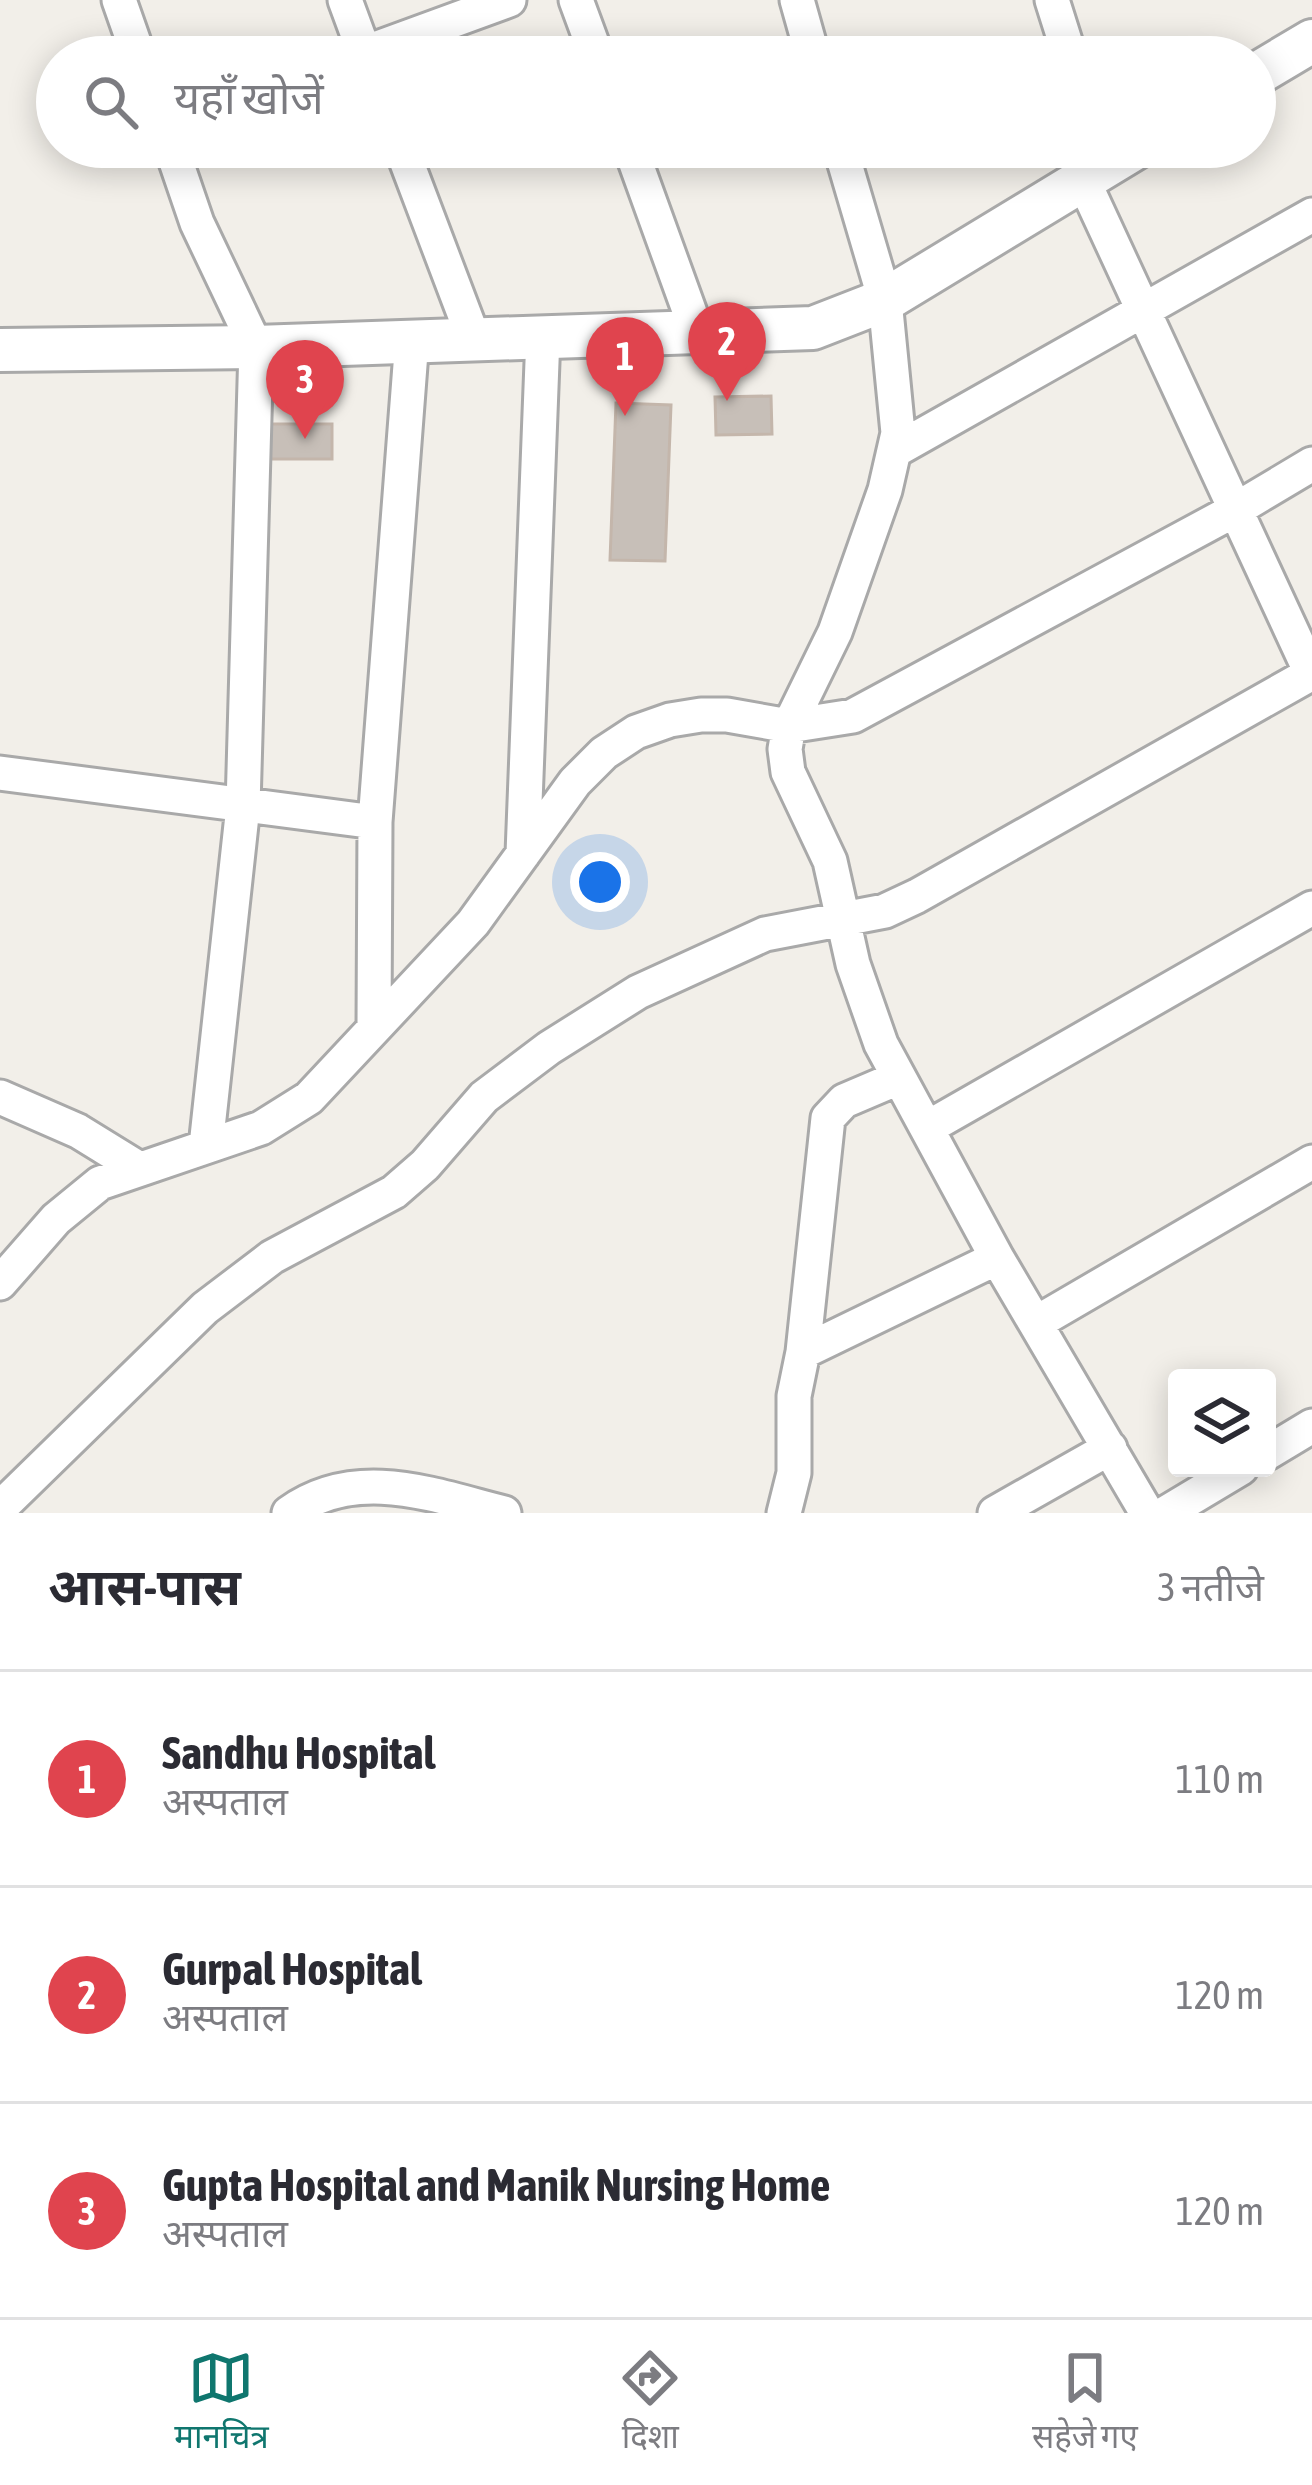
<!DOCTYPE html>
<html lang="hi">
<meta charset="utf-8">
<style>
:root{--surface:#fff;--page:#f7f7f7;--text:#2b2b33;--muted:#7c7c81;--line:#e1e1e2;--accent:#0f766e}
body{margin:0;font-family:"Asap Condensed","Noto Sans Devanagari",sans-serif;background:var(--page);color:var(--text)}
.controls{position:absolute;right:36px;bottom:36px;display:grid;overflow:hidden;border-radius:12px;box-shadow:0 6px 30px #0003}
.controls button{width:108px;height:108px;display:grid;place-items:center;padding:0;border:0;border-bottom:3px solid var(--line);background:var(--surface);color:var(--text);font:60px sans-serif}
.you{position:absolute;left:600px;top:882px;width:42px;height:42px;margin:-30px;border:9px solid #fff;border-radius:50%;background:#1a73e8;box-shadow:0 0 0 18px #1a73e833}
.badge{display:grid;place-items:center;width:78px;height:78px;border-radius:50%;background:var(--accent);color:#fff;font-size:39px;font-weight:700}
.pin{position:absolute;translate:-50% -99px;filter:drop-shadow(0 3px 6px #0008)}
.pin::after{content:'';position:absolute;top:63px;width:42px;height:36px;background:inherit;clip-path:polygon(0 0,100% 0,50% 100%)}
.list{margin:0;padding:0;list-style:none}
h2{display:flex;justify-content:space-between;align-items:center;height:156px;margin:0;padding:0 48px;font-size:51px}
h2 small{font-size:39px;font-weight:400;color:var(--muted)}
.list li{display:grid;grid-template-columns:78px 1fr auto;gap:36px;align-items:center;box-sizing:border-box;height:216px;padding:0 48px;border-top:3px solid var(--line)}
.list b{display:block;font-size:45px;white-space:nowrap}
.list p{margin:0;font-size:39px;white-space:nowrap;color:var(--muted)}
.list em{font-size:39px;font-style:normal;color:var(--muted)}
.icon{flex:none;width:66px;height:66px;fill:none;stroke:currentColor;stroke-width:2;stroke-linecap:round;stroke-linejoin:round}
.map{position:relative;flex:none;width:1312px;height:1513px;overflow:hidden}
.search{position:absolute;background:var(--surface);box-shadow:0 6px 30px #0003;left:36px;right:36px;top:36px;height:132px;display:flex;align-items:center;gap:30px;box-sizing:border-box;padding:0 42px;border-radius:66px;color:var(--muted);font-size:45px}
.sheet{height:804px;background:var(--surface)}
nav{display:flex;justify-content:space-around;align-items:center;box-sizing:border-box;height:168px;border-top:3px solid var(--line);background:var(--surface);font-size:33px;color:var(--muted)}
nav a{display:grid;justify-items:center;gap:6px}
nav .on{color:var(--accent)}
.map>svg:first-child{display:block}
.building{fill:#c7bfb8;stroke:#c4b6ab;stroke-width:3}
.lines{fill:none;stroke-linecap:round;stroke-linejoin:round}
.minor-casing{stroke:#a9a9a9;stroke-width:39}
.tertiary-casing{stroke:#a9a9a9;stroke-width:48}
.minor{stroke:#fff;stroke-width:33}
.tertiary{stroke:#fff;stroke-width:42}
</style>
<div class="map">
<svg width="1312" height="1513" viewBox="0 0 1312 1513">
<rect width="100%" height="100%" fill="#f2efe9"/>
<path class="building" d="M771,396L772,434L716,435L715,397Z
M616,403L671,405L665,561L610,560Z
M269,424H332V459H269Z"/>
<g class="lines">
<defs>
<path id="minor" d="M119,0L139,57
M345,0L366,57
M576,0L597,57
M797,0L813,57
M1052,0L1070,57
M364,53L509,0
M171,147L197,223L256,347L243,806L206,1146
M401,147L473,337
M630,147L698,335
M840,147L885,300L898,433L885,490L835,632L789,726L785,749L788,772L830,861L853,964L881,1044L997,1258L1147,1513
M1083,180L1312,675
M896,450L1312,215
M0,773L375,822
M523,854L543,336
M374,1026L375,822L412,339
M0,1097L78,1131L138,1168
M927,1128L1312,908
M0,1283L56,1219L100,1183L261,1128L309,1098L473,923L575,782L604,753L636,732L670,720L701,715H727L789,726L853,716L1235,510L1312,464
M1036,1323L1312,1162
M803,1352L997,1258
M1267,1453L1312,1426
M0,1508L205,1308L272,1257L394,1192L425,1165L484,1097L549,1048L638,992L765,934L885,911L917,896L1312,673
M289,1513C356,1465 433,1495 504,1513
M784,1513L794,1473V1396L803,1352L828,1118L844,1101L898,1078
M995,1513L1110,1448
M1166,1513L1241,1468"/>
<path id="tertiary" d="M1255,75L1312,41
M0,350L256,347L813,328L885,300L1137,147"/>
</defs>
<use href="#minor" class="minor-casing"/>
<use href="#tertiary" class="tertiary-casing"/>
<use href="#minor" class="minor"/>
<use href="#tertiary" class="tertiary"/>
</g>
</svg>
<div class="controls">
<button><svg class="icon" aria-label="layers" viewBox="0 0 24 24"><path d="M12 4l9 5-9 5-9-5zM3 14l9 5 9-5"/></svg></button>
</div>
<div class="you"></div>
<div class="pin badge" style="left:625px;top:416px;background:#e0444e">1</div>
<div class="pin badge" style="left:727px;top:401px;background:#e0444e">2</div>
<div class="pin badge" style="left:305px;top:439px;background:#e0444e">3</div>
<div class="search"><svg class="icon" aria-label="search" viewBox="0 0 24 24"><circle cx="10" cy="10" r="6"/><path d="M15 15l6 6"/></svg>यहाँ खोजें</div>
</div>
<section class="sheet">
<h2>आस-पास<small>3 नतीजे</small></h2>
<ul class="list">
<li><span class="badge" style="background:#e0444e">1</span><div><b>Sandhu Hospital</b><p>अस्पताल</p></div><em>110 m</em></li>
<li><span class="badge" style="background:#e0444e">2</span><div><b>Gurpal Hospital</b><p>अस्पताल</p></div><em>120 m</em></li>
<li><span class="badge" style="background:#e0444e">3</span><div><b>Gupta Hospital and Manik Nursing Home</b><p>अस्पताल</p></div><em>120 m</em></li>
</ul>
</section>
<nav>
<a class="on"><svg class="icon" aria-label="map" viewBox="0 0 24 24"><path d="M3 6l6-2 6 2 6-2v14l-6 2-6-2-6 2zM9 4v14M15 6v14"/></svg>मानचित्र</a>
<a><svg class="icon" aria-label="directions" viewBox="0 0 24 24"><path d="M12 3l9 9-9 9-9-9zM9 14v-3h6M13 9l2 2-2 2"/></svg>दिशा</a>
<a><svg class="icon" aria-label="saved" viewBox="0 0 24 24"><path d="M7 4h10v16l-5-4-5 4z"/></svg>सहेजे गए</a>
</nav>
